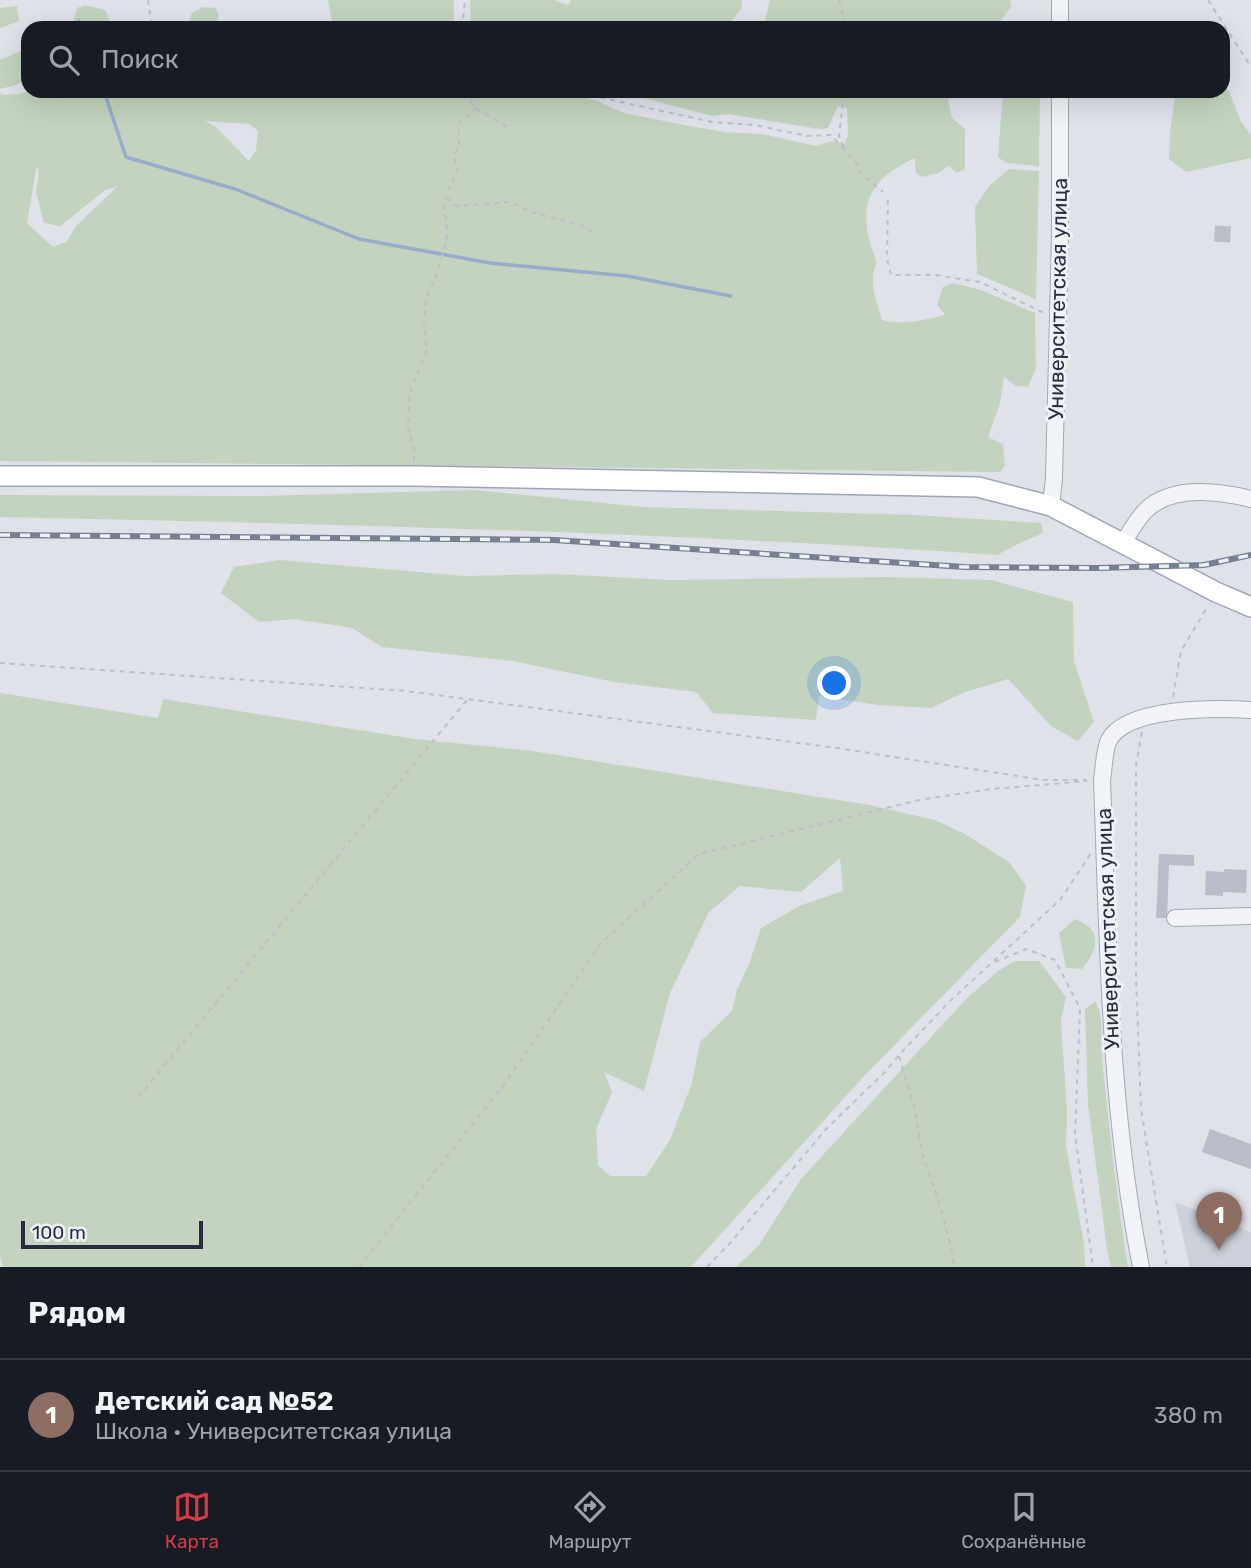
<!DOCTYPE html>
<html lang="ru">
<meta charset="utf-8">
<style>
:root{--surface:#171b24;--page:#20242c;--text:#f1f3f6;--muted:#9ea1a6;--line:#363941;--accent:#d53d46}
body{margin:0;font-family:Rubik,sans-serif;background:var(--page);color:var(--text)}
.scale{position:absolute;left:21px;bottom:18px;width:182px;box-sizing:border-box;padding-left:7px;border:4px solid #272e41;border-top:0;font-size:19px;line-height:24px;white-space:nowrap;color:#272e41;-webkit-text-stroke:5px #eef1f6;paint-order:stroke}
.you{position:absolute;left:835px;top:684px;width:24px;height:24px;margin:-18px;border:5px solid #fff;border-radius:50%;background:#1a73e8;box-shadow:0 0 0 10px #1a73e833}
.badge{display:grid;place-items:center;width:46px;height:46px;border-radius:50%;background:var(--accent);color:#fff;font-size:23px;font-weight:700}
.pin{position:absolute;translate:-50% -58px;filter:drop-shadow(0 2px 4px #0008)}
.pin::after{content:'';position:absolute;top:37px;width:24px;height:21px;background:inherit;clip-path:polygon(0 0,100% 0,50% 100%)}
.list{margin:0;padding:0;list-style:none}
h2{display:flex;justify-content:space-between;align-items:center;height:91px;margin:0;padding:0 28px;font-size:30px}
h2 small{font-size:23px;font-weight:400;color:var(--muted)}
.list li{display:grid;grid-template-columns:46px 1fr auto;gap:21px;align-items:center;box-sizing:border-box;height:112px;padding:0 28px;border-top:2px solid var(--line)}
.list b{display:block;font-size:26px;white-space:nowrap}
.list p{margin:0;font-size:23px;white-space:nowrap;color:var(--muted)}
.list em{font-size:23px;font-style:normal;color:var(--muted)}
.icon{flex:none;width:38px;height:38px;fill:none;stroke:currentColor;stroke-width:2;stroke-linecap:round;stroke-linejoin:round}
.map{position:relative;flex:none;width:1251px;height:1267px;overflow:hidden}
.search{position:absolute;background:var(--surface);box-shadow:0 7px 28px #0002;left:21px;right:21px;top:21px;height:77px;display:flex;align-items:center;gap:18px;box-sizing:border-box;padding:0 24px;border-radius:21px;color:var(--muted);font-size:26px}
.sheet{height:203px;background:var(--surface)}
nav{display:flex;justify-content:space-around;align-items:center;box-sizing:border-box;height:98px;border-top:2px solid var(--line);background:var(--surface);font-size:19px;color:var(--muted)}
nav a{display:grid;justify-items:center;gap:4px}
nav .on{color:var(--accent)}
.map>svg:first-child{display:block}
.built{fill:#cdd1db}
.green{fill:#c3d3bf;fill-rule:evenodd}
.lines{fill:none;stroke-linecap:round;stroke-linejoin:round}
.stream{stroke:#98accb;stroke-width:3.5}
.building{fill:#b9bdc9}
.minor-tunnel{stroke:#babec7;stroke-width:16;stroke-dasharray:16 8;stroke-linecap:butt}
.minor-casing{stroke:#a4a8b3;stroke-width:18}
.major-casing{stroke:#9da5b5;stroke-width:22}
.path{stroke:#bdc0c8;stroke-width:2;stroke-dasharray:5 5;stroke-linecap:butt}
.minor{stroke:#f2f3f7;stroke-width:16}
.major{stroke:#fff;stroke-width:19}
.rail-casing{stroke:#777f93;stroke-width:6}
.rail{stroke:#eef1f6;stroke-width:3.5;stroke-dasharray:10;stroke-linecap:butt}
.labels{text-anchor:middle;stroke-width:6;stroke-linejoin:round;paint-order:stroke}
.street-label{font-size:21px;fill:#272e41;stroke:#eef1f6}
</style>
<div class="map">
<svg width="1251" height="1267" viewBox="0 0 1251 1267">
<rect width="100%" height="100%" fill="#dfe2e9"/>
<path class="built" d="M1175,1202L1251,1232V1267H1190Z"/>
<path class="green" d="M328,0H454V28H333Z
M470,0H554L568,5L571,0H742V8L726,28H471Z
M770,0H1010L1011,7L995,28H757L765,20Z
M85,5L105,10L113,28H71L77,8Z
M17,6L19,21L0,28V8Z
M203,7L216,8L219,16L214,28H190L188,23L192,13Z
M21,51L28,57V78L16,85L0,89V60Z
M1223,86L1229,91L1241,122L1251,135V158L1186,172L1169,159L1170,132L1176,91H1223Z
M28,91H135L139,96L137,91H445L455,93L459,91H553L595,100L624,113L684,125L725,132L762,134L816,146L832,141L845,144L848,134L847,108L838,106L828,128L819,129L729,114L712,116L617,91H954L948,99L952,118L965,129V169L957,173L949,166L938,173L922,177L916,173L915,158C877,176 859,195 869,240C870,247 875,254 876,261C876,266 873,272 873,277C872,292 878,306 882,320C905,326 923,320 945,315L937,305L943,287L953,283L981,290L1035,313L1036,368L1028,387L1016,386L1004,377L1000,403L988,437L1003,444L1005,466L1000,472L0,461V92L2,95L19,94ZM205,121L250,124L258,131L256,150L249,161L217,128ZM37,165L39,173L36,192L44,223L60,226L104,191L118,186L76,226L66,242L53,247L27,223Z
M1003,91H1040L1039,166L1006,163L998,157Z
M1009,169L1039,171L1036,299L977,274L975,207L989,186Z
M475,490L643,507L914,515L1041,523L1043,533L1020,543L997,555C665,532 333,524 0,517V495L261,496Z
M280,560L464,576L555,574L671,580L886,577L991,580L1073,602L1074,661L1094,722L1078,741L1052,727L1008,679L965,692L931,708L878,705L819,696L816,720L713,713L696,692L614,682L513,661L382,647L352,628L295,619L259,622L221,593L234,567Z
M0,693L158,718L163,699L415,739L532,751L869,805L935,820L965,834L1009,862L1026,886L1020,917L866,1074L691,1267H3L0,1256ZM840,858L843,891L799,906L761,928L749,964L737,990L732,1011L700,1042L692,1083L670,1140L646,1176H610L598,1165L596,1129L612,1092L604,1072L644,1091L670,993L709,912L740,886L801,892Z
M1075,919C1104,930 1098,949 1082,969L1066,968L1059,933Z
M1015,961H1039L1066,997L1061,1021L1067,1111L1066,1146L1084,1244L1085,1267H736L759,1245L801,1179L856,1119L967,998L998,971Z
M1095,1001C1105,1017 1100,1040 1102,1058C1109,1128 1117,1198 1128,1267H1111L1107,1249L1088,1104L1085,1009Z"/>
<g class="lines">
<path class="stream" d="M79,21L82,28
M104,91L126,157L235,189L359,239L490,263L627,276L731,296"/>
</g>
<path class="building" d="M1159,854L1194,855V866L1169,865L1167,918H1156Z
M1224,869L1247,870L1246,893L1223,892V896L1205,895L1206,871L1224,872Z
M1210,1129L1251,1144V1169L1202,1152Z"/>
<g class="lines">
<path class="minor-tunnel" d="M1222,242L1223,226"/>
<defs>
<path id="minor" d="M1060,28V0
M1051,506L1054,478L1060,236V91
M1123,543C1130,532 1136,521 1145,511C1171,485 1218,491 1251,499
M1175,918L1251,916
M1141,1267C1109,1106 1108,943 1102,780C1104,768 1104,753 1108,742C1124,706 1218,708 1251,710"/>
<path id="major" d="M0,476H414L978,487L1051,506L1216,592L1251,607"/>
</defs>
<use href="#minor" class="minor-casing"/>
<use href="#major" class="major-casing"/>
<path class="path" d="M148,0L152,28
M839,0L846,28
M1208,0L1251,67
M462,28L465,0
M469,91L473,107L508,127
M571,91L712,122L755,125L807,136L831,135L856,162L861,173L883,192
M844,147L839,136L844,91
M447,198L456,206L510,202L534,213L581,225L594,233
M888,200L887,259L891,275H935L980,282L1044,313
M414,461V448L408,429L409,400L412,386L427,351L424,324L426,297L434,281L447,240V225L443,203L458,169L454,157L459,143V123L476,108
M0,663L406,691L837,748L1043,780H1087
M1173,697L1181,651L1208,606
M1142,732L1136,765V978L1141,1109L1167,1267
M995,962L1026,949L1055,960L1080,1008L1075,1134L1093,1267
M899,1056L914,1105L922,1153L939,1202L953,1255V1267
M138,1097L467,700
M359,1267L506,1082L601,943L699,854L919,800L992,789L1087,781
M707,1267L731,1242L827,1128L885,1072L899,1055L950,1001L1060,900L1091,853"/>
<use href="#minor" class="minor"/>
<use href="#major" class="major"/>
<defs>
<path id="rail" d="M0,535L554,540L964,567L1098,568L1204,565L1251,555"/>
</defs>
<use href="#rail" class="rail-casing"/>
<use href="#rail" class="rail"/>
</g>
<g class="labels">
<g class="street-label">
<text transform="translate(1058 299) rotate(-89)" y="7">Университетская улица</text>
<text transform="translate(1108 929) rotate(-92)" y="7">Университетская улица</text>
</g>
</g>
</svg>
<div class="scale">100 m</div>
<div class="you"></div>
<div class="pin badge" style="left:1219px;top:1250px;background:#8d6e63">1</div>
<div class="search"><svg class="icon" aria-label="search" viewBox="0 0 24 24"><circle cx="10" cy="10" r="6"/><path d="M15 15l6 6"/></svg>Поиск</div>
</div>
<section class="sheet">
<h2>Рядом<small></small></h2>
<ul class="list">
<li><span class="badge" style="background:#8d6e63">1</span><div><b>Детский сад №52</b><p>Школа · Университетская улица</p></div><em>380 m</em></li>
</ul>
</section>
<nav>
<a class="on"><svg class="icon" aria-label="map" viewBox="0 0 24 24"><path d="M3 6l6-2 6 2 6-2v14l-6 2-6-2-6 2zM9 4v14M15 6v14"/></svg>Карта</a>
<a><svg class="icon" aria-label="directions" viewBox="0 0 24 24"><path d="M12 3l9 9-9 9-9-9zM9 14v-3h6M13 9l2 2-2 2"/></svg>Маршрут</a>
<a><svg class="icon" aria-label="saved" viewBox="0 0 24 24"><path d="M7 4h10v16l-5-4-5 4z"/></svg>Сохранённые</a>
</nav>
